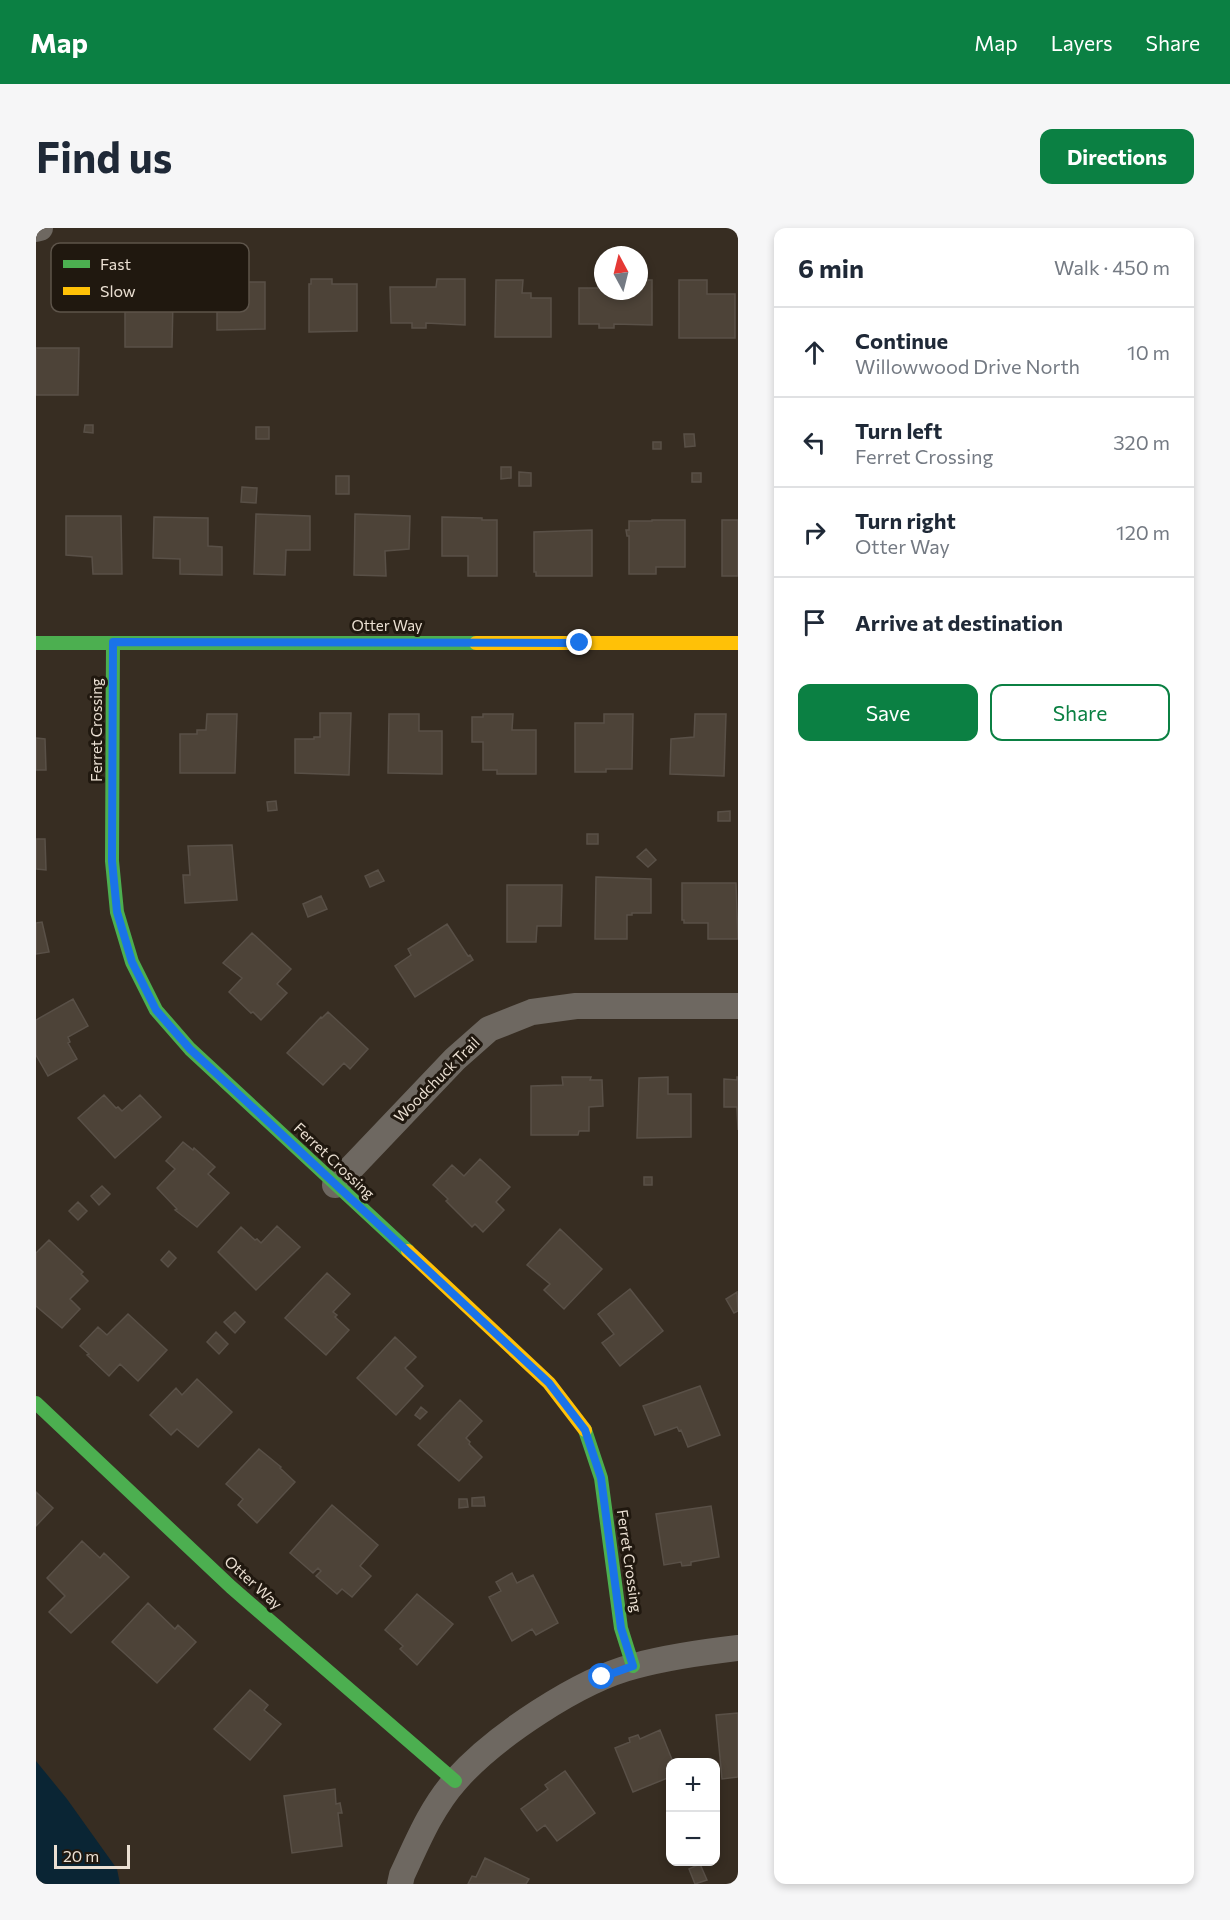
<!DOCTYPE html>
<meta charset="utf-8">
<style>
:root{--surface:#fff;--page:#f6f6f7;--text:#1f2937;--muted:#747a83;--line:#e0e1e3;--accent:#0b8043}
body{margin:0;font-family:Commissioner,sans-serif;background:var(--page);color:var(--text)}
.controls{position:absolute;right:18px;bottom:18px;display:grid;overflow:hidden;border-radius:12px;box-shadow:0 3px 9px #0003}
.controls button{width:54px;height:54px;display:grid;place-items:center;padding:0;border:0;border-bottom:2px solid var(--line);background:var(--surface);color:var(--text);font:30px sans-serif}
.compass{position:absolute;left:558px;top:18px;width:54px;height:54px;border-radius:50%;background:var(--surface);box-shadow:0 3px 9px #0003;rotate:353deg}
.scale{position:absolute;left:18px;bottom:15px;width:76px;box-sizing:border-box;padding-left:6px;border:3px solid #ebe0d3;border-top:0;font-size:16px;line-height:21px;white-space:nowrap;color:#ebe0d3;-webkit-text-stroke:4px #20180f;paint-order:stroke}
.stop{position:absolute;width:18px;height:18px;margin:-14px;border:4px solid #1a73e8;border-radius:50%;background:#fff}
.stop.end{background:#1a73e8;border-color:#fff;box-shadow:0 2px 6px #0008}
.list{margin:0;padding:0;list-style:none}
h2{display:flex;justify-content:space-between;align-items:center;height:78px;margin:0;padding:0 24px;font-size:26px}
h2 small{font-size:20px;font-weight:400;color:var(--muted)}
.list li{display:grid;grid-template-columns:39px 1fr auto;gap:18px;align-items:center;box-sizing:border-box;height:90px;padding:0 24px;border-top:2px solid var(--line)}
.list b{display:block;font-size:22px;white-space:nowrap}
.list p{margin:0;font-size:20px;white-space:nowrap;color:var(--muted)}
.list em{font-size:20px;font-style:normal;color:var(--muted)}
.actions{display:flex;gap:12px;padding:18px 24px}
.actions a{flex:1;padding:14px 0;border:2px solid var(--accent);border-radius:12px;text-align:center;font-size:21px;color:var(--accent)}
.actions .main{background:var(--accent);color:#fff}
.icon{flex:none;width:33px;height:33px;fill:none;stroke:currentColor;stroke-width:2;stroke-linecap:round;stroke-linejoin:round}
.map{position:relative;flex:none;width:702px;height:1656px;overflow:hidden;border-radius:12px}
header{display:flex;align-items:center;gap:36px;box-sizing:border-box;height:84px;padding:0 30px;background:var(--accent);color:#fff}
header strong{font-size:28px}
nav{display:flex;gap:33px;margin-inline-start:auto;font-size:21px}
.intro{display:flex;align-items:center;justify-content:space-between;box-sizing:border-box;height:144px;padding:0 36px}
h1{margin:0;font-size:42px}
.button{padding:15px 27px;border-radius:12px;background:var(--accent);color:#fff;font-size:21px;font-weight:700}
main{display:flex;gap:36px;padding:0 36px}
aside{flex:1;background:var(--surface);border-radius:12px;box-shadow:0 3px 9px #0003}
.map>svg:first-child{display:block}
.water{fill:#0a2534}
.building{fill:#4d4338;stroke:#595047;stroke-width:1.5}
.lines{fill:none;stroke-linecap:round;stroke-linejoin:round}
.street{stroke:#6e6861;stroke-width:26}
.fast{stroke:#4caf50;stroke-width:14}
.slow{stroke:#ffc107;stroke-width:14}
.route{stroke:#1a73e8;stroke-width:8}
.labels{text-anchor:middle;stroke-width:6;stroke-linejoin:round;paint-order:stroke}
.street-label{font-size:15px;fill:#ebe0d3;stroke:#20180f}
.key{fill:#20180f;stroke:#5d544a;stroke-width:1.5}
.key-label{font-size:16px;fill:#ebe0d3}
</style>
<header>
<strong>Map</strong>
<nav><a>Map</a><a>Layers</a><a>Share</a></nav>
</header>
<div class="intro"><h1>Find us</h1><a class="button">Directions</a></div>
<main>
<div class="map">
<svg width="702" height="1656" viewBox="0 0 702 1656">
<rect width="100%" height="100%" fill="#372d22"/>
<path class="water" d="M0,1533L31,1571L81,1641L84,1656H0Z"/>
<path class="building" d="M193,49H205V54H229V101L181,102V54H193Z
M275,51H296V56H321V103L273,104V56H275Z
M401,51H429V97L390,95V100H376V95H355L354,59H400Z
M460,52H487L486,65H495V70H515V109H459Z
M603,52H616V97L578,96V100H563V96H543V60H567V63H603Z
M643,52H671V66H699V110H643Z
M89,65H111V72H137L136,119H89Z
M0,120H43L42,167H0Z
M49,197H57V205L48,204Z
M220,199H233V211H220Z
M648,206H658L659,218L649,219Z
M617,214H625V221H617Z
M465,239H475V250L465,251Z
M483,244L495,245V258H483Z
M656,245H665V254H656Z
M300,248H313V266H300Z
M206,259L221,260L220,275L205,274Z
M220,286L274,288V322H250L249,347L218,346Z
M319,286L374,288L373,321L349,323L350,348L318,347Z
M30,288H85L86,346H57L56,329L30,327Z
M118,289L172,290V318L186,319V347L144,346V331L117,330Z
M406,289L446,290V292H461V348H432V328H406Z
M616,292H649V339H620V346H593V308H591L590,302H593V293H616Z
M686,292H702V348H686Z
M556,302V348H500V344H498V304Z
M284,485H315L313,547L259,545V511H278V509H284Z
M171,486H201L199,545H144V506H161V502H170Z
M353,486H383V503H406V546L352,545Z
M447,486H477L476,502H500V546H461V542H447V514H436V489H447Z
M568,486H597L596,541H570V544H539V495H568Z
M659,486H690L688,548L634,546L635,511L658,509Z
M0,510L9,511L10,542H0Z
M240,573L241,582L232,583L231,574Z
M694,583V593H682V584Z
M551,606H562V616H551Z
M0,611H9L10,642L0,641Z
M196,617L201,672L149,675L147,647H154L152,618Z
M610,621L620,632L612,639L601,629Z
M342,642L348,653L334,659L329,648Z
M560,649L615,651V685H596V687H591V711H559Z
M646,655H700L702,711H672V695H648V692H646Z
M471,657H526L525,698H501L500,714H471Z
M285,668L291,681L272,689L267,676Z
M6,694L13,724L0,726V695Z
M411,696L432,728L434,727L437,732L379,769L359,738L375,727L372,721Z
M216,705L255,741L241,756L251,765L225,792L217,784L215,785L193,764L206,750L187,735Z
M37,771L52,798L32,809L34,814L32,815L41,831L12,848L0,827V792Z
M292,784L332,821L314,841L308,835L287,857L251,825L285,789L286,790Z
M526,849H555L554,852H566L567,878L553,879V903H543L542,907H495V858L527,857Z
M632,849V866H655V909L601,910L603,850Z
M701,849H702V902L701,879H688V851L701,852Z
M68,867L80,880L82,879L86,883L104,867L125,889L79,930L42,890Z
M147,914L157,922L158,920L179,939L172,946L193,965L161,999L139,982L141,981L121,960L139,941L130,933Z
M444,931L474,959L460,974L468,982L447,1004L439,996L436,999L410,973L412,971L397,957L416,937L428,948Z
M608,949H616V957H608Z
M66,958L74,966L63,977L55,968Z
M42,974L51,983L42,992L33,983Z
M241,998L264,1019L220,1062L182,1024L205,999L219,1012L221,1011L225,1015Z
M524,1001L566,1041L528,1081L508,1062L514,1056L491,1037Z
M13,1012L47,1044L45,1046L52,1053L34,1071L44,1081L26,1100L0,1078V1025Z
M133,1023L140,1030L132,1039L125,1032Z
M291,1045L314,1066L297,1084L301,1087L299,1089L313,1102L290,1127L249,1090Z
M594,1061L627,1103L584,1138L566,1115L578,1106L562,1086Z
M701,1064L702,1083L698,1085L690,1071Z
M199,1084L209,1094L199,1105L188,1094Z
M92,1086L131,1122L102,1153L84,1136L73,1148L51,1127L53,1126L44,1118L62,1099L71,1107Z
M180,1104L192,1116L183,1126L171,1114Z
M359,1109L380,1129L369,1140L387,1158L360,1187L321,1150Z
M161,1151L196,1184L162,1219L141,1201L135,1207L114,1187L140,1160L146,1167Z
M664,1158L684,1207L652,1219L645,1202L643,1203L641,1199L619,1207L607,1178Z
M424,1172L446,1193L430,1210L434,1214L433,1216L446,1229L423,1253L382,1217Z
M385,1179L391,1184L384,1191L379,1187Z
M223,1221L245,1239L244,1240L259,1254L221,1295L202,1277L207,1271L190,1256Z
M0,1264L17,1280L0,1298Z
M448,1269L449,1278H436V1270Z
M423,1271H431L432,1279L423,1280Z
M296,1277L342,1317L324,1338L335,1348L316,1369L306,1361L301,1366L280,1348L285,1343L282,1340L277,1345L254,1325Z
M675,1278L683,1329L655,1334V1337L646,1338L645,1334L628,1337L620,1286Z
M46,1313L64,1330L68,1325L93,1349L35,1405L13,1384L29,1368L11,1350Z
M476,1345L481,1355L497,1347L522,1395L500,1407L496,1401L476,1413L453,1369L465,1363L460,1354Z
M381,1366L417,1396L381,1437L364,1421L367,1418L349,1402Z
M112,1375L139,1401L142,1397L160,1414L121,1455L76,1414Z
M214,1462L232,1477L228,1482L245,1496L214,1532L178,1501Z
M702,1485V1549L686,1551L680,1487Z
M624,1502L637,1534H634V1549L597,1564L579,1520L594,1514L593,1510L602,1507L604,1511Z
M529,1543L559,1585L521,1613L509,1597L501,1603L485,1581L512,1561L509,1557Z
M299,1561L300,1576L304,1575L306,1585H302L306,1618L256,1625L248,1568Z
M449,1630L493,1651L490,1656H432L436,1648L440,1649Z
M664,1636L671,1652L659,1656L653,1641Z"/>
<g class="lines">
<path class="street" d="M0,1L4,0
M299,957L419,831L453,801L496,784L540,778H702
M364,1656L366,1647C381,1615 395,1580 420,1552C458,1509 543,1452 599,1438C632,1429 668,1424 702,1420"/>
<path class="fast" d="M0,415H440
M77,415L76,633L81,684L96,734L120,782L154,821L372,1023
M0,1175L195,1359L419,1553
M549,1202L565,1250L585,1400L597,1438"/>
<path class="slow" d="M440,415H702
M372,1023L513,1155L549,1202"/>
</g>
<g class="lines">
<path class="route" d="M544,415L77,414L76,633L81,684L96,734L120,782L154,821L513,1155L549,1202L565,1250L585,1400L597,1438L566,1449"/>
</g>
<g class="labels">
<g class="street-label">
<text x="351" y="403">Otter Way</text>
<text transform="translate(61 502) rotate(-90)" y="5">Ferret Crossing</text>
<text transform="translate(401 852) rotate(-45)" y="5">Woodchuck Trail</text>
<text transform="translate(298 933) rotate(43)" y="5">Ferret Crossing</text>
<text transform="translate(593 1333) rotate(82)" y="5">Ferret Crossing</text>
<text transform="translate(217 1355) rotate(42)" y="5">Otter Way</text>
</g>
</g>
<rect x="15" y="15" width="198" height="69" rx="9" class="key"/>
<rect x="27" y="32" width="27" height="8" fill="#4caf50"/>
<rect x="27" y="59" width="27" height="8" fill="#ffc107"/>
<g class="key-label">
<text x="64" y="42">Fast</text>
<text x="64" y="69">Slow</text>
</g>
</svg>
<div class="controls">
<button>+</button>
<button>−</button>
</div>
<svg class="compass" viewBox="-18 -18 36 36"><path d="M0-13l5 13h-10z" fill="#e53935"/><path d="M0 13l5-13h-10z" fill="#747a83"/></svg>
<div class="scale">20 m</div>
<div class="stop" style="left:566px;top:1449px"></div>
<div class="stop end" style="left:544px;top:415px"></div>
</div>
<aside>
<h2>6 min<small>Walk · 450 m</small></h2>
<ul class="list">
<li><svg class="icon" aria-label="ahead" viewBox="0 0 24 24"><path d="M12 20V5M6 11l6-6 6 6"/></svg><div><b>Continue</b><p>Willowwood Drive North</p></div><em>10 m</em></li>
<li><svg class="icon" aria-label="left" viewBox="0 0 24 24"><path d="M17 20v-9H6M10 6l-5 5 5 5"/></svg><div><b>Turn left</b><p>Ferret Crossing</p></div><em>320 m</em></li>
<li><svg class="icon" aria-label="right" viewBox="0 0 24 24"><path d="M7 20v-9h11M14 6l5 5-5 5"/></svg><div><b>Turn right</b><p>Otter Way</p></div><em>120 m</em></li>
<li><svg class="icon" aria-label="arrive" viewBox="0 0 24 24"><path d="M6 21V4h12l-3 4 3 4H6"/></svg><div><b>Arrive at destination</b></div></li>
</ul>
<div class="actions"><a class="main">Save</a><a>Share</a></div>
</aside>
</main>
